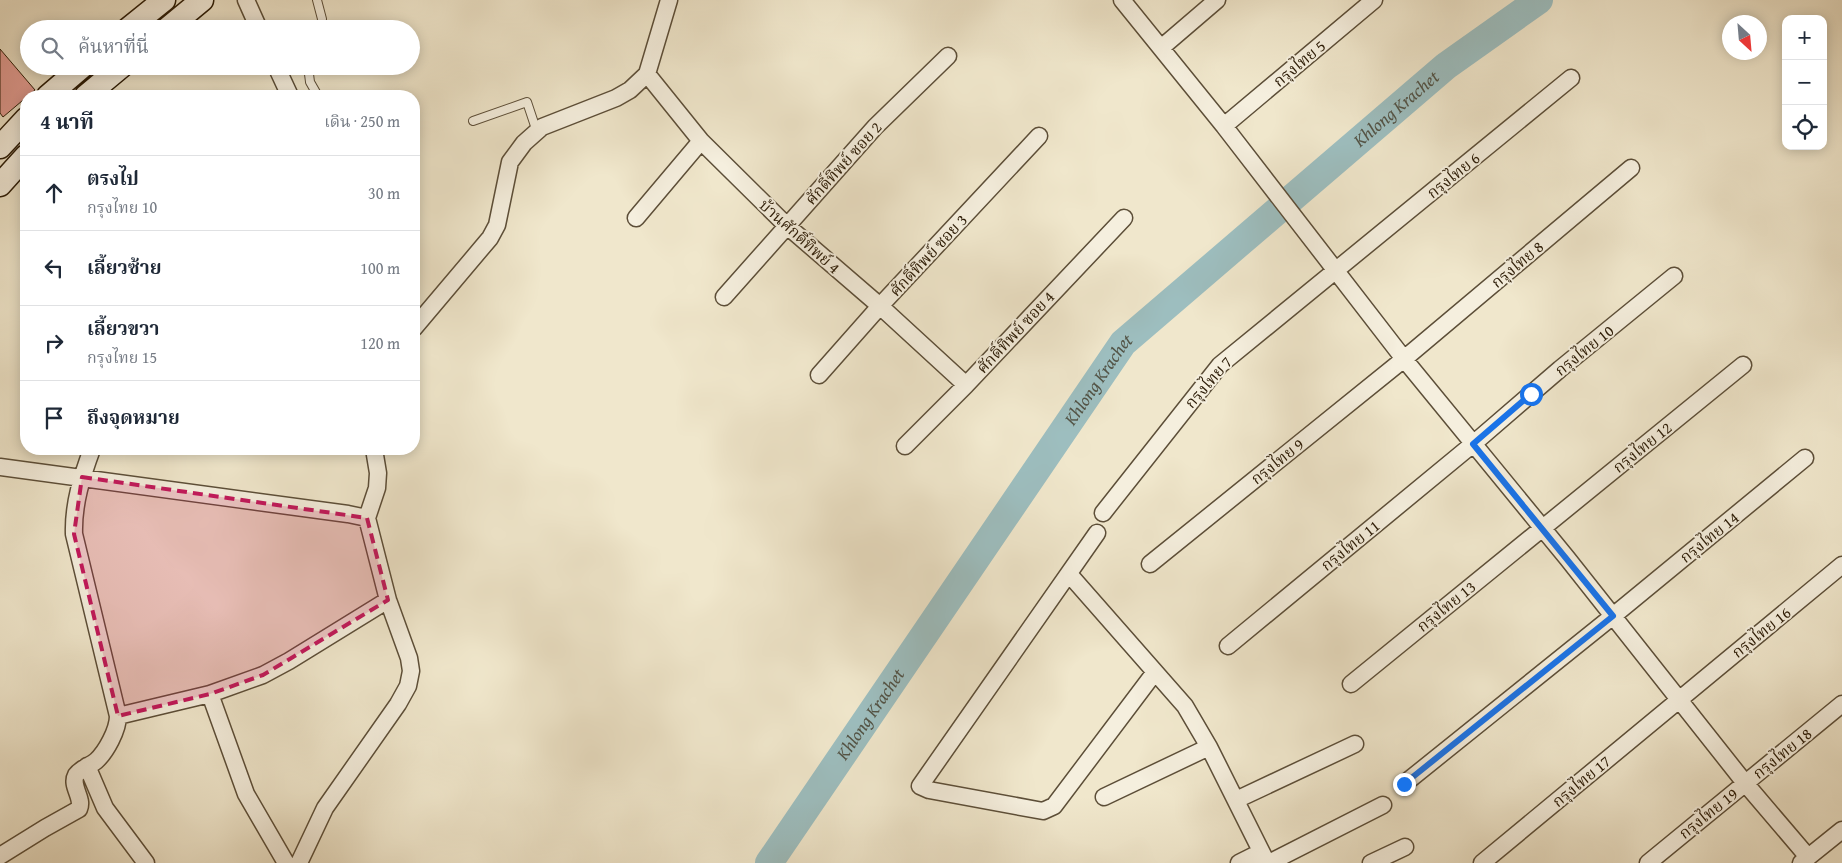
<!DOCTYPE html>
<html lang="th">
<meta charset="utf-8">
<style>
:root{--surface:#fff;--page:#f6f6f7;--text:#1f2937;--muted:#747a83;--line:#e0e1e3}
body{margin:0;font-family:"Gentium Book Plus","Noto Serif Thai",serif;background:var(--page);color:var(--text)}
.controls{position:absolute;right:15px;top:15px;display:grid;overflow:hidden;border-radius:10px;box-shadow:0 2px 12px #0003}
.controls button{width:45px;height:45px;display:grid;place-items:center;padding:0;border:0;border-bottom:1px solid var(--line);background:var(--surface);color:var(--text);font:25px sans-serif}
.compass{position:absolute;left:1722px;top:15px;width:45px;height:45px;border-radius:50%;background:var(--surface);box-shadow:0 2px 12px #0003;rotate:154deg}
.stop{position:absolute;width:15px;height:15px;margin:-11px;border:4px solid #1a73e8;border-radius:50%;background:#fff}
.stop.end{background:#1a73e8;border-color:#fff;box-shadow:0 1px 5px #0008}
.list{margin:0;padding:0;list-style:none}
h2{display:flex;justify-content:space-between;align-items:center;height:65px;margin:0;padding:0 20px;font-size:21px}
h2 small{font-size:16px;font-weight:400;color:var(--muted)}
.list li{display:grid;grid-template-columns:32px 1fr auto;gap:15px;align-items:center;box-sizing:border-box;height:75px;padding:0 20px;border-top:1px solid var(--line)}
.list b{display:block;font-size:19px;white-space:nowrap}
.list p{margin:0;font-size:16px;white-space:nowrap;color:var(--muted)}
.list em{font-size:16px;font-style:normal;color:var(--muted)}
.icon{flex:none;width:28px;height:28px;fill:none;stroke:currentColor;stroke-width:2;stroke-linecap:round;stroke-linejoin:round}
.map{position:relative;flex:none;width:1842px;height:863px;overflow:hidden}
.search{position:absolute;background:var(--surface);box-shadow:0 2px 12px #0003;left:20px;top:20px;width:400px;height:55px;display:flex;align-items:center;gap:12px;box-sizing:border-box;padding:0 18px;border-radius:28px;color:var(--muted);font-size:19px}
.panel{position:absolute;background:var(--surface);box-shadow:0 2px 12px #0003;left:20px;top:90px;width:400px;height:365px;border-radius:20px}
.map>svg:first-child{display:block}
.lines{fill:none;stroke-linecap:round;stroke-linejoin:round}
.river{stroke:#9dbebf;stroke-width:28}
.building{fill:#e59e96;stroke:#2b1b06}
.lane-casing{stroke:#5c4e38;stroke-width:10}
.street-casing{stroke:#5c4e38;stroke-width:19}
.secondary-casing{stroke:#2b1b06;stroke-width:25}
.lane{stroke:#f5efde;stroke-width:8}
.street{stroke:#f5efde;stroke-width:16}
.secondary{stroke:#f5efde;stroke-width:22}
.route{stroke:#1a73e8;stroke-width:6}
.marked{fill:#c2185b;fill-opacity:0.2;stroke:#c2185b;stroke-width:4;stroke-dasharray:10 6;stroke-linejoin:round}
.labels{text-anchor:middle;stroke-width:4;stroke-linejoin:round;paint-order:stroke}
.street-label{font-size:16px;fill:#2b1b06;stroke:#f5efde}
.water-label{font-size:18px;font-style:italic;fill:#535447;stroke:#f5efde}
</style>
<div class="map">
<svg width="1842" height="863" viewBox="0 0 1842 863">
<rect width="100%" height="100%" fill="#f0e7cc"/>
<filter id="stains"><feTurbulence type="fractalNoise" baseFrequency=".004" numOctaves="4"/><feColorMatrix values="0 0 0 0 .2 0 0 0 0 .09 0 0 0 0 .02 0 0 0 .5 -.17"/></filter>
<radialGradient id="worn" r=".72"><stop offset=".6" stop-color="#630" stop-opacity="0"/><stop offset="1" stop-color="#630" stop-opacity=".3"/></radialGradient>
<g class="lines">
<path class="river" id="s1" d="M769,863L1123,343L1446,66L1539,0"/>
</g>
<path class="building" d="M0,49L35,90L3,117L0,113Z"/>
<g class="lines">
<defs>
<path id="lane" d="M317,0L322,19L321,29
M308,66L310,82L318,96
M473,121L527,102L537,132"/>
<path id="street" d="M246,0L259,29
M1122,0L1224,126L1404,359L1567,558L1745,783L1808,857
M1161,48L1217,0
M276,66L290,96
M647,74L701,141L786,225L880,306L966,385
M1224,126L1374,0
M636,218L701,141
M724,297L875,127L948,56
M414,328L490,238L497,225L510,162L524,143L542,127L616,98L630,90L647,74L669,0
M819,375L880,306L1039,136
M905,446L966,385L1124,218
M0,467L348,514L367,518
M1103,513L1220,365L1571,78
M1097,533L920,786L929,790L1043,811L1054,806L1155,672
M1150,564L1404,359L1631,168
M1069,574L1185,706L1209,747L1267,863
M1228,646L1473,444L1560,369L1674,276
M1351,684L1743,365
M210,694L246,794L286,863
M118,716L210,694L263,675L289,661L388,600
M87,766L105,808L146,863
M1404,784L1613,616L1805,458
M1104,797L1209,747
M1236,800L1355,744
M0,856L45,828L79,809C84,798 70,786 76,775C81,768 90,766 96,761C106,752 118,730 118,716L74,534C73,504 82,476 92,449
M299,863L325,808L398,704L408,686L411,671L409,658L388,600L367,518L377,488L378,473L374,449
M1239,863L1261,852
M1269,863L1383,805
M1371,863L1405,847
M1482,863L1842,565
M1648,863L1842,704
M1801,863L1842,830"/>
<path id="secondary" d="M128,29L164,0
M167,29L202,0
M48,96L83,66
M86,96L122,66
M0,147L26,119
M0,185L26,156"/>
</defs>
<use href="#lane" class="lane-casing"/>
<use href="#street" class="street-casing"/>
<use href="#secondary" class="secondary-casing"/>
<use href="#lane" class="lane"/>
<use href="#street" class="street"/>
<use href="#secondary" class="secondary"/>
</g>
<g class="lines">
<path class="route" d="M1404,784L1613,616L1473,444L1531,394"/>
</g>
<path class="marked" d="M82,477L367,518L388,600L263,675L210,694L118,716L74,534Z"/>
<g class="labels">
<g class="street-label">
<text transform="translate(1299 63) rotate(-40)" y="6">กรุงไทย 5</text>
<text transform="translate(843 163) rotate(-48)" y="6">ศักดิ์ทิพย์ ซอย 2</text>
<text transform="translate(1453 175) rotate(-39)" y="6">กรุงไทย 6</text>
<text transform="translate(800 236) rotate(42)" y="6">บ้านศักดิ์ทิพย์ 4</text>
<text transform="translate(928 255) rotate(-47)" y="6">ศักดิ์ทิพย์ ซอย 3</text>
<text transform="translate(1517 264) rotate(-40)" y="6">กรุงไทย 8</text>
<text transform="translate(1015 332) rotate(-47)" y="6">ศักดิ์ทิพย์ ซอย 4</text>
<text transform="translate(1584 350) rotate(-39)" y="6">กรุงไทย 10</text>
<text transform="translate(1208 382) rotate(-49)" y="6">กรุงไทย 7</text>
<text transform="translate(1642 447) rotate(-39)" y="6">กรุงไทย 12</text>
<text transform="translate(1277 461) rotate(-39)" y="6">กรุงไทย 9</text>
<text transform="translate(1709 537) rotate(-39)" y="6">กรุงไทย 14</text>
<text transform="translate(1350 545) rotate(-39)" y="6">กรุงไทย 11</text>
<text transform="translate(1446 606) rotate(-39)" y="6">กรุงไทย 13</text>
<text transform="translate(1761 632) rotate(-39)" y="6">กรุงไทย 16</text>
<text transform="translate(1782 753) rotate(-39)" y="6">กรุงไทย 18</text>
<text transform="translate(1581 781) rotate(-40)" y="6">กรุงไทย 17</text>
<text transform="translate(1708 813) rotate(-39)" y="6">กรุงไทย 19</text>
</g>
<g class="water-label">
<text dy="6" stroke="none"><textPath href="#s1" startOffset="989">Khlong Krachet</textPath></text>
<text dy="6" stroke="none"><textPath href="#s1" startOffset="585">Khlong Krachet</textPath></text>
<text dy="6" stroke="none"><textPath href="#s1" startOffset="180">Khlong Krachet</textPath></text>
</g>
</g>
<rect width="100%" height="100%" filter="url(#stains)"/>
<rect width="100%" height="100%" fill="url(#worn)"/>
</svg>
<div class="controls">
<button>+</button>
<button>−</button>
<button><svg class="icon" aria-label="locate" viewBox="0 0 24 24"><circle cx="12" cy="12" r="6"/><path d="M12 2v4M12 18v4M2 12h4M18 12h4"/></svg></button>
</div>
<svg class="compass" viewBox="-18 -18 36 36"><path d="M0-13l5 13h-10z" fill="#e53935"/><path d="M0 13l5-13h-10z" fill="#747a83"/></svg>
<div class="stop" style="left:1531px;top:394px"></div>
<div class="stop end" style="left:1404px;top:784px"></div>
<div class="search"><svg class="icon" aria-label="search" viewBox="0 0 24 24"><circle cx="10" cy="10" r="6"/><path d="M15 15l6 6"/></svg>ค้นหาที่นี่</div>
<section class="panel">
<h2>4 นาที<small>เดิน · 250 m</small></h2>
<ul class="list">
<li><svg class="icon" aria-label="ahead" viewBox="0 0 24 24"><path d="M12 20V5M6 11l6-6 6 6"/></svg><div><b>ตรงไป</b><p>กรุงไทย 10</p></div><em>30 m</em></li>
<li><svg class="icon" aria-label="left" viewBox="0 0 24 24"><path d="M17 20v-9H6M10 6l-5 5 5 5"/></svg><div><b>เลี้ยวซ้าย</b></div><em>100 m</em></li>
<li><svg class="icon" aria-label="right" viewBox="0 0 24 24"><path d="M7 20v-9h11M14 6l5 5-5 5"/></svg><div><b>เลี้ยวขวา</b><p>กรุงไทย 15</p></div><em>120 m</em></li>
<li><svg class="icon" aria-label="arrive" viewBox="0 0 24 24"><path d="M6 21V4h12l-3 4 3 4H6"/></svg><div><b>ถึงจุดหมาย</b></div></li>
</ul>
</section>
</div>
